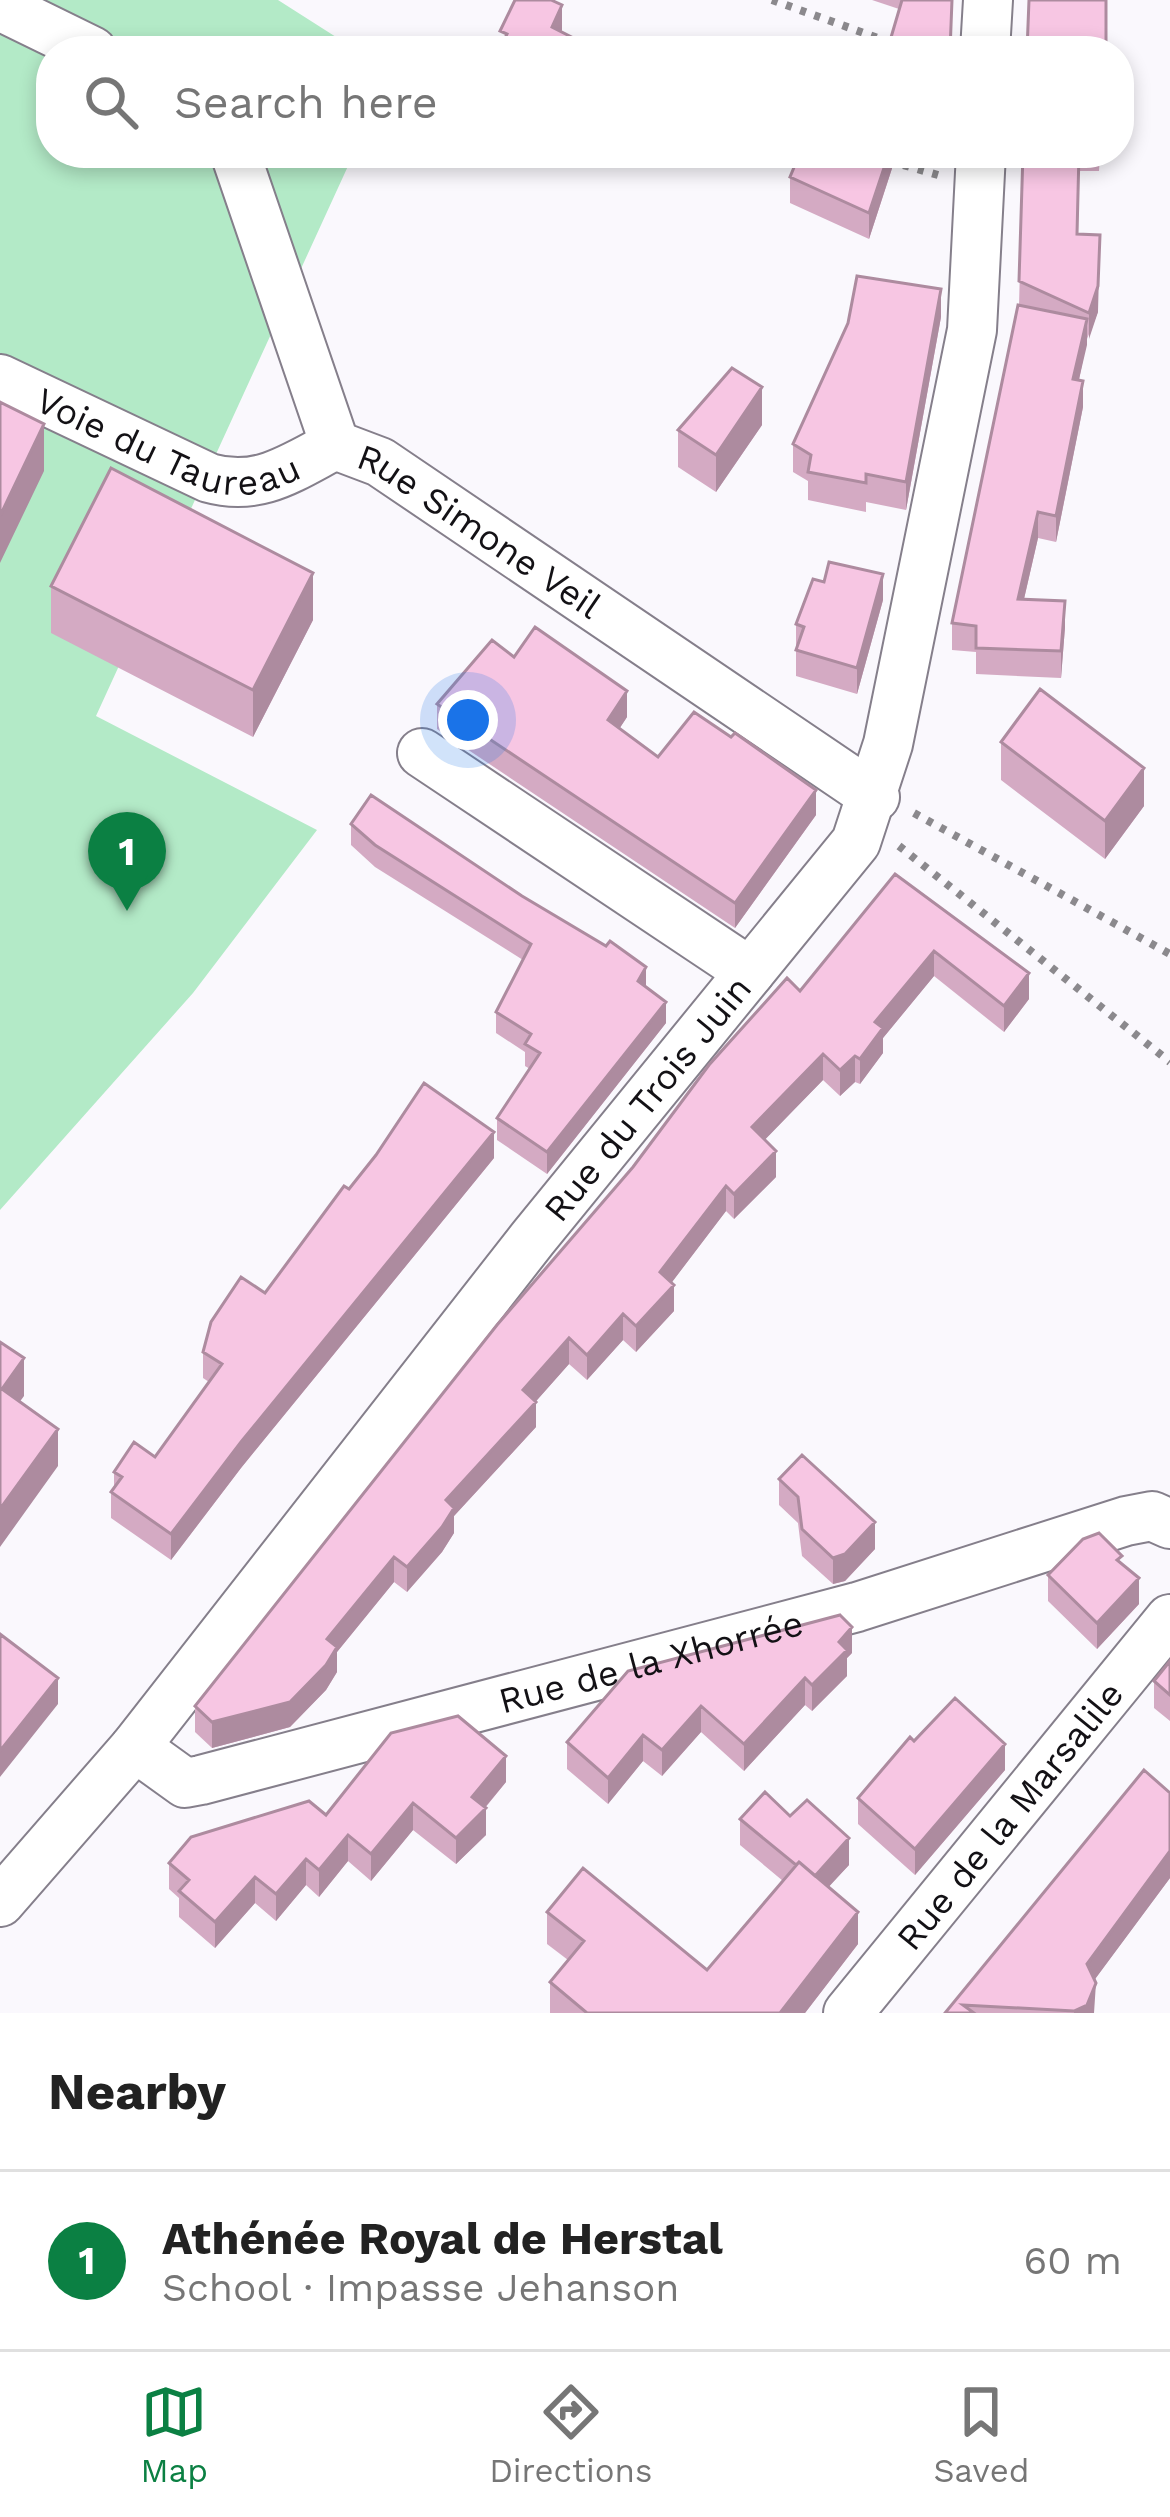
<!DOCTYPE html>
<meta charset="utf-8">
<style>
:root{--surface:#fff;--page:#f6f6f6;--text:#222;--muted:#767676;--line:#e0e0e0;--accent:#0b8043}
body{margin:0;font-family:"Work Sans",sans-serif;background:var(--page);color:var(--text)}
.you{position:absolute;left:468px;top:720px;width:42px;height:42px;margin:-30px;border:9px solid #fff;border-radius:50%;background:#1a73e8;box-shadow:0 0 0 18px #1a73e833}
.badge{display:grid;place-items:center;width:78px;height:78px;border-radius:50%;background:var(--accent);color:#fff;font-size:39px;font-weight:700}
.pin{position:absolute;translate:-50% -99px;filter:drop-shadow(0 3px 6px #0008)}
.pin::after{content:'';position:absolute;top:63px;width:42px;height:36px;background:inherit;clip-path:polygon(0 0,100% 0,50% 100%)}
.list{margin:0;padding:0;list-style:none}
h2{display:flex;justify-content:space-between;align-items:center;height:156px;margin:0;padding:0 48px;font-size:51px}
h2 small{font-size:39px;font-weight:400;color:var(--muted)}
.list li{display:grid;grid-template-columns:78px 1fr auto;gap:36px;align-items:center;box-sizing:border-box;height:180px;padding:0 48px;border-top:3px solid var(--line)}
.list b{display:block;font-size:45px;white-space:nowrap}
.list p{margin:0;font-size:39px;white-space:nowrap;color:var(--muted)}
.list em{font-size:39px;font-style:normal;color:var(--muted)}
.icon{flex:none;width:66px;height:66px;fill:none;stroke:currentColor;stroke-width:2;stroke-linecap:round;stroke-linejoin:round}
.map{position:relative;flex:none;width:1170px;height:2013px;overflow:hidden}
.search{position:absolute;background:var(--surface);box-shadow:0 6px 18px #0003;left:36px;right:36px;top:36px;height:132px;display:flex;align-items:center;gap:30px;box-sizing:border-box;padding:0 42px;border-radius:48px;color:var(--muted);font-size:45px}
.sheet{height:336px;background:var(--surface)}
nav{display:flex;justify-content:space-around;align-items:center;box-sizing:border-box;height:168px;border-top:3px solid var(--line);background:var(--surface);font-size:33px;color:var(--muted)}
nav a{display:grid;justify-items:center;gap:6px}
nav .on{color:var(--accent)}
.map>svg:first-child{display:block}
.green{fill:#b3eac7}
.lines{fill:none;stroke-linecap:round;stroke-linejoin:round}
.minor-casing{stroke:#857f8b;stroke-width:52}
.path{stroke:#8b898d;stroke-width:8;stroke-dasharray:6 9;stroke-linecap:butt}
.minor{stroke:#fff;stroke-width:48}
.wall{fill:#d4aac3}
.shaded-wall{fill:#ad8b9f}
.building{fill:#f7c6e3;stroke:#ad8b9f;stroke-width:3}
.labels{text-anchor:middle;stroke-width:9;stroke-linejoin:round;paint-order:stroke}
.street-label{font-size:36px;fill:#131115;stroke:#fff}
</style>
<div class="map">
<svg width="1170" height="2013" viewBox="0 0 1170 2013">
<rect width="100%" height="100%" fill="#faf8fd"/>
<path class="green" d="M0,0H278L358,51H51V153H354L96,716L317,830L193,993L0,1210Z"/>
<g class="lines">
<defs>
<g id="minor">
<path d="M0,6L92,51"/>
<path d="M985,51L988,0"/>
<path id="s1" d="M235,153L335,445L380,462L875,797"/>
<path id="s2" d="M0,379L209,478C259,492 291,468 335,445"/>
<path d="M422,753L750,972"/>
<path id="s3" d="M135,1747L185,1783L201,1780L857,1607L1126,1521L1152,1516L1170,1524"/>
<path id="s4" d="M0,1902L135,1747L533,1238L856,842L888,744L972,330L981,153"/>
<path id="s5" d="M848,2013L1170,1619"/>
</g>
</defs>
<use href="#minor" class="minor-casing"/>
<path class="path" d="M772,0L914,51
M606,41L615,51
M889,161L938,175
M914,813L1170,954
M899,846L1170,1062"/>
<use href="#minor" class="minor"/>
</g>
<path class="wall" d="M872,0H953L899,9Z
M897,153L869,239L790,203V177Z
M918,153H948L947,163Z
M1023,153H1100L1099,171H1079L1078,234L1098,312L1087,339L1079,380L1083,407L1056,542L1038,538L1024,599L1065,627L1061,678L976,674V652L952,650V623L1019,306Z
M941,317L906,510L866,502V512L808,500V481L793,472V444Z
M762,425L716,492L678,467V430Z
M51,586L313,620L253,737L51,633Z
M883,600L857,694L796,676V624Z
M514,657L627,717L619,729L658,757L816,815L735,928L437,729V704Z
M1001,742L1144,806L1105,859L1001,780Z
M351,824L646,987L666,1023L547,1174L497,1140V1118L530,1069L525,1066V1052L496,1033V1012L523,960L375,867L351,845Z
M895,874L1029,999L1004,1032L934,976L883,1038V1053L860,1084L855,1082L840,1096L823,1080L764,1140L776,1177L734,1219L726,1211L671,1283L674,1311L636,1352L623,1340L587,1380L569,1364L536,1401V1427L454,1516V1533L442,1552L407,1592L394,1582L337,1652V1672L326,1690L290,1727L212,1748L195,1732V1706L800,991Z
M494,1158L241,1468L171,1560L111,1518V1492L114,1488V1472L155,1457L209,1382L203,1378V1352L265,1293L349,1189Z
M779,1479L875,1549L845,1581L833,1584L802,1556L798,1523L779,1505Z
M1122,1564L1139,1604L1097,1649L1048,1601V1575Z
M852,1653L847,1658V1676L812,1711L805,1705L744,1771L701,1732L662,1776L643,1761L608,1804L567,1769V1742Z
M1170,1661V1721L1154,1708V1681Z
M914,1741L1005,1770L915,1875L858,1824V1798Z
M506,1782L485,1808L486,1835L456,1864L413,1830L371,1881L348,1861L319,1897L306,1885L276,1921L255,1903L215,1948L179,1917V1898L169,1889V1863L326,1815Z
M1170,1793V1878L1094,1980V2013H945Z
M790,1816L849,1865L828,1887L858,1944L805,2013H550V1982L568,1960L547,1944V1912L707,1970L783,1881L740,1845V1819Z"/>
<path class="shaded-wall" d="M562,5V31L552,27Z
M889,153H897L869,239V213Z
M1100,235L1098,312L1089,339V313Z
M941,289V317L906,510V482Z
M1087,319V345L1073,405V379Z
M1083,381V407L1056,542V516Z
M762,387V425L716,492V455Z
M44,424V471L0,563V516Z
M1038,512V538L1018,625V599Z
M313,573V620L253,737V690Z
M883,574V600L857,694V668Z
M1065,601V627L1061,678V651Z
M627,691V717L608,746V720Z
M1144,768V806L1105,859V821Z
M816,790V815L735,928V903Z
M934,951V976L883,1038V1053L860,1084V1059L875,1022Z
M646,967V989L638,981Z
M1029,973V999L1004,1032V1006Z
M666,1002V1023L547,1174V1152Z
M823,1054V1080L752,1153V1127Z
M855,1056V1082L840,1096V1070Z
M494,1132V1158L241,1468L171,1560V1534L241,1442Z
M776,1151V1177L734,1219V1194Z
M726,1186V1211L660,1298V1272Z
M674,1285V1311L636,1352V1326Z
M623,1314V1340L587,1380V1355Z
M569,1338V1364L523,1416V1390Z
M24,1358V1396L2,1426V1389Z
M536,1402V1427L454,1516V1533L442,1552L407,1592V1567L446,1500Z
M58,1429V1466L0,1547V1509Z
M875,1522V1549L845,1581L833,1584V1558Z
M394,1557V1582L337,1652V1672L326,1690L290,1727L212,1748V1722L327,1639Z
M1139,1578V1604L1097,1649V1623Z
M852,1627V1653L847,1658V1676L812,1711V1685L839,1642Z
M58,1678V1704L0,1777V1751Z
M805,1678V1705L744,1771V1744Z
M701,1706V1732L662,1776V1750Z
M643,1735V1761L608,1804V1778Z
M1005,1744V1770L915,1875V1849Z
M506,1756V1782L477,1817L486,1808V1835L456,1864V1838L472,1797Z
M413,1803V1830L371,1881V1854Z
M348,1835V1861L319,1897V1870Z
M849,1838V1865L812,1905V1879Z
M1170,1851V1878L1087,1990V1964Z
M306,1859V1885L276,1921V1894Z
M255,1877V1903L215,1948V1922Z
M858,1912V1944L805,2013H780Z
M1096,1983L1094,2013H1074V2011Z"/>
<path class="building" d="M515,0H551L562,5L552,27L599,51H499L507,34L500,31Z
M902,0H952L950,51H887Z
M1029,0H1106V51H1027Z
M800,153H889L869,213L790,177Z
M1023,153H1079L1077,234L1100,235L1098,286L1089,313L1019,281Z
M857,276L941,289L906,482L866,474V483L808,472L811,455L793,444L848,323Z
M1018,305L1087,319L1073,379L1083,381L1056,516L1038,512L1018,599L1065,601L1061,651L976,648V626L952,623Z
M732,368L762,387L716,455L678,430Z
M0,402L44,424L0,516Z
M111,468L313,573L253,690L51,586Z
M829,562L883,574L857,668L796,650L804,627L796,624L813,579L824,582Z
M535,627L627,691L608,720L658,757L694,712L731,737L735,733L816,790L735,903L437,704L492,640L514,657Z
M1040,689L1144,768L1105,821L1001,742Z
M371,795L522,896L606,946L610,941L646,967L638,981L666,1002L547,1152L497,1118L540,1053L525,1044L531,1034L496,1012L531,944L375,845L351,824Z
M895,874L1029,973L1004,1006L934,951L875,1022L883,1028L860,1059L855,1056L840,1070L823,1054L752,1127L776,1151L734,1194L726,1186L660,1272L674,1285L636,1326L623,1314L587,1355L569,1338L523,1390L536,1402L446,1500L454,1508L442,1527L407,1567L394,1557L327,1639L337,1647L326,1665L290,1702L212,1722L195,1706L497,1325L633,1167L709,1065L787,978L800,991Z
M424,1083L494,1132L241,1442L171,1534L111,1492L122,1477L114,1472L134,1442L155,1457L222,1364L203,1352L211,1322L241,1277L265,1293L344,1186L349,1189L376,1155Z
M0,1342L24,1358L2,1389L58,1429L0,1509Z
M802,1455L875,1522L845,1554L833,1558L802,1529L798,1497L779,1479Z
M1099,1533L1122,1556L1117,1560L1139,1578L1097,1623L1048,1575L1083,1539Z
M840,1615L852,1627L839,1642L847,1650L812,1685L805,1678L744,1744L701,1706L662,1750L643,1735L608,1778L567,1742L628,1671Z
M0,1634L58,1678L0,1751Z
M1170,1661V1695L1154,1681Z
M955,1698L1005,1744L915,1849L858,1798L910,1737L914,1741Z
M458,1716L506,1756L472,1797L486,1808L456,1838L413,1803L371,1854L348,1835L319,1870L306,1859L276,1894L255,1877L215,1922L179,1891L189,1880L169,1863L191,1837L309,1801L326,1815L391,1733Z
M1144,1770L1170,1793V1851L1087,1964L1096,1983L1087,2005L1074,2011L963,2005L974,2013H945Z
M765,1792L790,1816L807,1800L849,1838L815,1876L799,1862L796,1865L740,1819Z
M799,1862L858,1912L780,2013H587L550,1982L584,1941L547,1912L583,1868L707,1970Z"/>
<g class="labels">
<g class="street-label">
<text dy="13" stroke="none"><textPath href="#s2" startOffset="183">Voie du Taureau</textPath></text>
<text dy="13" stroke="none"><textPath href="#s1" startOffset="477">Rue Simone Veil</textPath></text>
<text dy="13" stroke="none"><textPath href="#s4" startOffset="1032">Rue du Trois Juin</textPath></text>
<text dy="13" stroke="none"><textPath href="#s3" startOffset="543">Rue de la Xhorrée</textPath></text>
<text dy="13" stroke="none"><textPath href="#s5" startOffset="255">Rue de la Marsalile</textPath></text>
</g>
</g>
</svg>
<div class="you"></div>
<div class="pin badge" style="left:127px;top:911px">1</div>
<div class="search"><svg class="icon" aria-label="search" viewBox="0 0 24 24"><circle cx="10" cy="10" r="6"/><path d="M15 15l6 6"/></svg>Search here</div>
</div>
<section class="sheet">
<h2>Nearby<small></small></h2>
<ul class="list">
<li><span class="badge">1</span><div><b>Athénée Royal de Herstal</b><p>School · Impasse Jehanson</p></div><em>60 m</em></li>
</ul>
</section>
<nav>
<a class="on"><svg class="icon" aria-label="map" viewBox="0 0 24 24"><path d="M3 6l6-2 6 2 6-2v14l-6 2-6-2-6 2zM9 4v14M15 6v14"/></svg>Map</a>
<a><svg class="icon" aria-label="directions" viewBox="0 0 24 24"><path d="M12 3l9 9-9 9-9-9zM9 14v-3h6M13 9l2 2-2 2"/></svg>Directions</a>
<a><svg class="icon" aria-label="saved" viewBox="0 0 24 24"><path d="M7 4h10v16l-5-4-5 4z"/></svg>Saved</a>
</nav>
